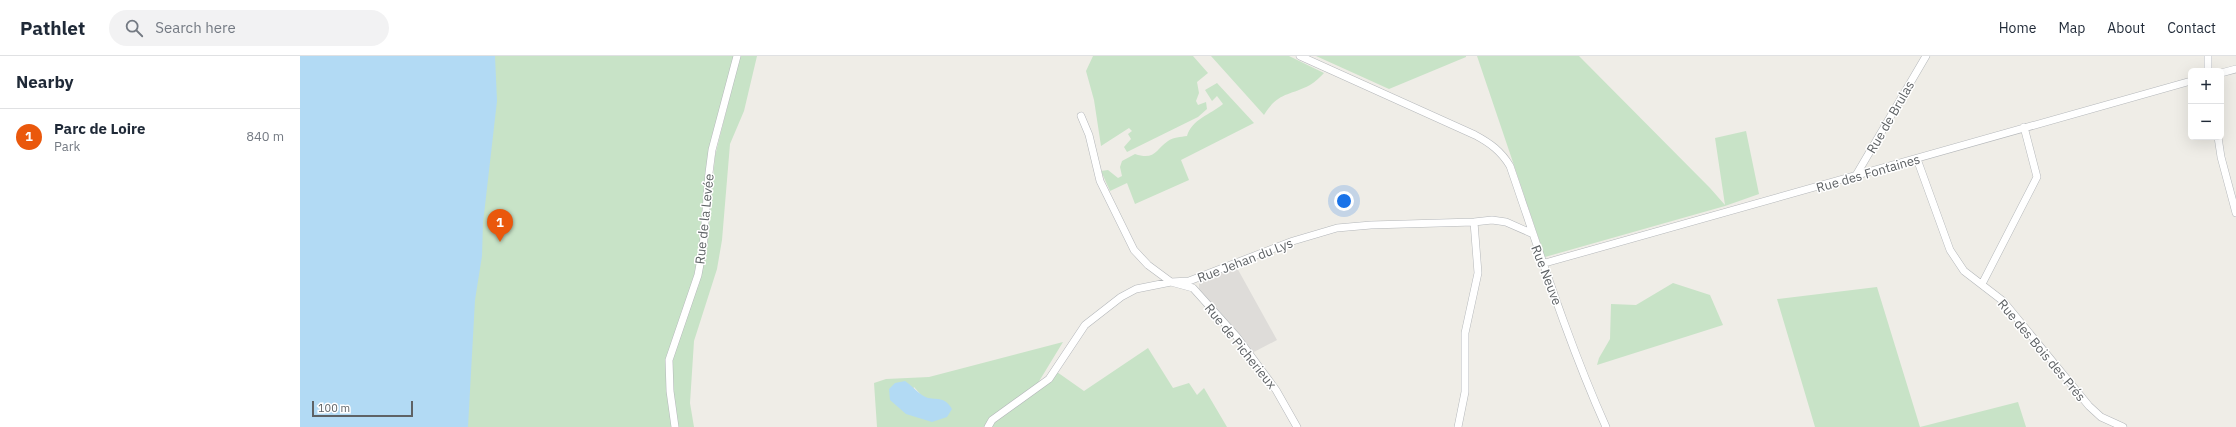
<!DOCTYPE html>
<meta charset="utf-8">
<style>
:root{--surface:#fff;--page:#f2f2f3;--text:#1f2937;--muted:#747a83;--line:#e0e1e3;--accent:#ea580c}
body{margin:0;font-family:"IBM Plex Sans",sans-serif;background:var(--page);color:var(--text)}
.controls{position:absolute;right:12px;top:12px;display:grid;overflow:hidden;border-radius:6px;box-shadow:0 4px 16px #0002}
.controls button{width:36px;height:36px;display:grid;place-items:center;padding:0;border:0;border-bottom:1px solid var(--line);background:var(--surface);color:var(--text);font:20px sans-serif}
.scale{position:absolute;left:12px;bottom:10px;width:101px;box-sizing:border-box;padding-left:4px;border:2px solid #5e6265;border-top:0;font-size:11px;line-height:14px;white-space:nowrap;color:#5e6265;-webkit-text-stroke:3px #fff;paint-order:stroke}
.you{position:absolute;left:1044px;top:145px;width:14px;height:14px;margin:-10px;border:3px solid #fff;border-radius:50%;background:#1a73e8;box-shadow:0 0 0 6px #1a73e833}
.badge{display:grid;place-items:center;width:26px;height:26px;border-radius:50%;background:var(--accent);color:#fff;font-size:13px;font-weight:700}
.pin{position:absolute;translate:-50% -33px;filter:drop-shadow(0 1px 2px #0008)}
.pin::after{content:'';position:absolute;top:21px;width:14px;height:12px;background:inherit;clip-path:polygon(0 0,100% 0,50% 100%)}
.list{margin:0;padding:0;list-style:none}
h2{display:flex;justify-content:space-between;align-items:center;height:52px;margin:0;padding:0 16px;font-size:17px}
h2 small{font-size:13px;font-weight:400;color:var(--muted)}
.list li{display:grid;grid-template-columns:26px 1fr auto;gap:12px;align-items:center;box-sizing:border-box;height:56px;padding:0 16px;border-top:1px solid var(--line)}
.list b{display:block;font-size:15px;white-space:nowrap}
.list p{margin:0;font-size:13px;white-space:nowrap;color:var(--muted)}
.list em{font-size:13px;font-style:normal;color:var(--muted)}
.icon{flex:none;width:22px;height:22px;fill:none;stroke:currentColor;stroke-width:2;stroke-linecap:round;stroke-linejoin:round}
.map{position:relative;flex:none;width:1936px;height:371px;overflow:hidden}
header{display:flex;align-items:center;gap:24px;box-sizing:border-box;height:56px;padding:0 20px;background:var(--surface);border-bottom:1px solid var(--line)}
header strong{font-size:19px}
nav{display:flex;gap:22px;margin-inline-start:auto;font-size:14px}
.search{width:280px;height:36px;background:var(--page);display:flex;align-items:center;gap:10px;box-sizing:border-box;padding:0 14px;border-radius:22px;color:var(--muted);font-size:15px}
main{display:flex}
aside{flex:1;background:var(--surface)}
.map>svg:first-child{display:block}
.industrial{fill:#dedcd9}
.green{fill:#c8e3c7;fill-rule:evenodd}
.water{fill:#b2daf4}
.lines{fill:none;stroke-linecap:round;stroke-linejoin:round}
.street-casing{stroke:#b4b7ba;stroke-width:8}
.street{stroke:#fff;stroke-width:7}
.labels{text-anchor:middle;stroke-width:3;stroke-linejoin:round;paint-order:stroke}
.street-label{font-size:13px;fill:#5e6265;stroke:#fff}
</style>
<header>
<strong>Pathlet</strong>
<div class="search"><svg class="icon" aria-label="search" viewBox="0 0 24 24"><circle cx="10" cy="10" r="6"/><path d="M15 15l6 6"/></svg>Search here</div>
<nav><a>Home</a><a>Map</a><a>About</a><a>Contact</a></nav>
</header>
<main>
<aside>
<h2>Nearby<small></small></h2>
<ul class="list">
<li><span class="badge">1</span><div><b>Parc de Loire</b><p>Park</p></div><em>840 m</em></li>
</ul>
</aside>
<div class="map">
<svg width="1936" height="371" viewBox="0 0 1936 371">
<rect width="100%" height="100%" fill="#efede7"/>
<path class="industrial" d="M936,210L977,284L952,297L935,273L899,233V225Z"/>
<path class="green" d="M0,0H436L416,70L398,232L407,192L415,100L440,0H457L444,55L430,88L422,184L417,213L394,285L390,347L394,371H0Z
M793,0H893L908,17L897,26L899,37L896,45L898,49L906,46L907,53L898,61L827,96L824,91L831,83L828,78L832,75L829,72L801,90L794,44L786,15Z
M911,0H989L1024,17C1020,21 1015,26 1010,29C989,40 978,36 964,59Z
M1016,0H1166V1L1089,33Z
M1177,0H1279L1410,132L1425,149L1415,82L1446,75L1459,138L1425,150L1245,201Z
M917,27L954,67L881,104L889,124L835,148L827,127L810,135L801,115L808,114L818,122L822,120L820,111L822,105L835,98C855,105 856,93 868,85C873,81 881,81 887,80C892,63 910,59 923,48L917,40L912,45L905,34Z
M1373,227L1410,239L1423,269L1297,309L1299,302L1310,283L1311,248L1336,249Z
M1577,231L1620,371L1718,346L1726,371H1515L1477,243Z
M763,286L738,327L691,361L685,371H577L574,327L586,323L629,321ZM614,331L622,340L606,358Z
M848,292L873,332L889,327L897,339L904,332L927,371H689L695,365L752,325L757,316L784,335Z"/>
<path class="water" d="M0,0H195L197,45L183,167L182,200L175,244L168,371H0Z
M605,325C611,329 616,335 622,339C633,347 643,337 652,353L647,361L632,366L606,358L590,344L589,333L595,327Z"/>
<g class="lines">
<defs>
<path id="street" d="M1000,0L1175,79C1190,87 1201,95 1210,110C1240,197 1268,286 1306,371
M1908,0V15
M1921,17L1936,13
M781,60L789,79L800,125L834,194L848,209L871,226L893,232L937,281L976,334L997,371
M1918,81L1921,101L1936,157
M1617,103L1650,194L1664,215L1703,245L1789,350L1801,361L1823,371
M1555,121L1626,0
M1245,207L1891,25
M1682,228L1737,121L1724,71
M375,371L370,335L369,304L398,219L403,192L409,117L412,94L437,0
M688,371L692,364L749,323L785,269L821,241L836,233L871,226L889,225L993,185L1037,172L1071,169L1174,166L1192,164L1206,166L1231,177
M1158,371L1165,336V277L1178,217L1174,166"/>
</defs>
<use href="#street" class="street-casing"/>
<use href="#street" class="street"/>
</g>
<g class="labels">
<g class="street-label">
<text transform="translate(1590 61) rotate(-60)" y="5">Rue de Brulas</text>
<text transform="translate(1568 117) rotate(-16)" y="5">Rue des Fontaines</text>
<text transform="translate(404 163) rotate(-84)" y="5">Rue de la Levée</text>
<text transform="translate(945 204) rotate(-21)" y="5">Rue Jehan du Lys</text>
<text transform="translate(1247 219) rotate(69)" y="5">Rue Neuve</text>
<text transform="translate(941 290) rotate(51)" y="5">Rue de Picherieux</text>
<text transform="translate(1742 294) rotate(50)" y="5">Rue des Bois des Prés</text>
</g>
</g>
</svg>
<div class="controls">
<button>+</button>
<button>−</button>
</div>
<div class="scale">100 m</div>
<div class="you"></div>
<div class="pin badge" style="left:200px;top:186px">1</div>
</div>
</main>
